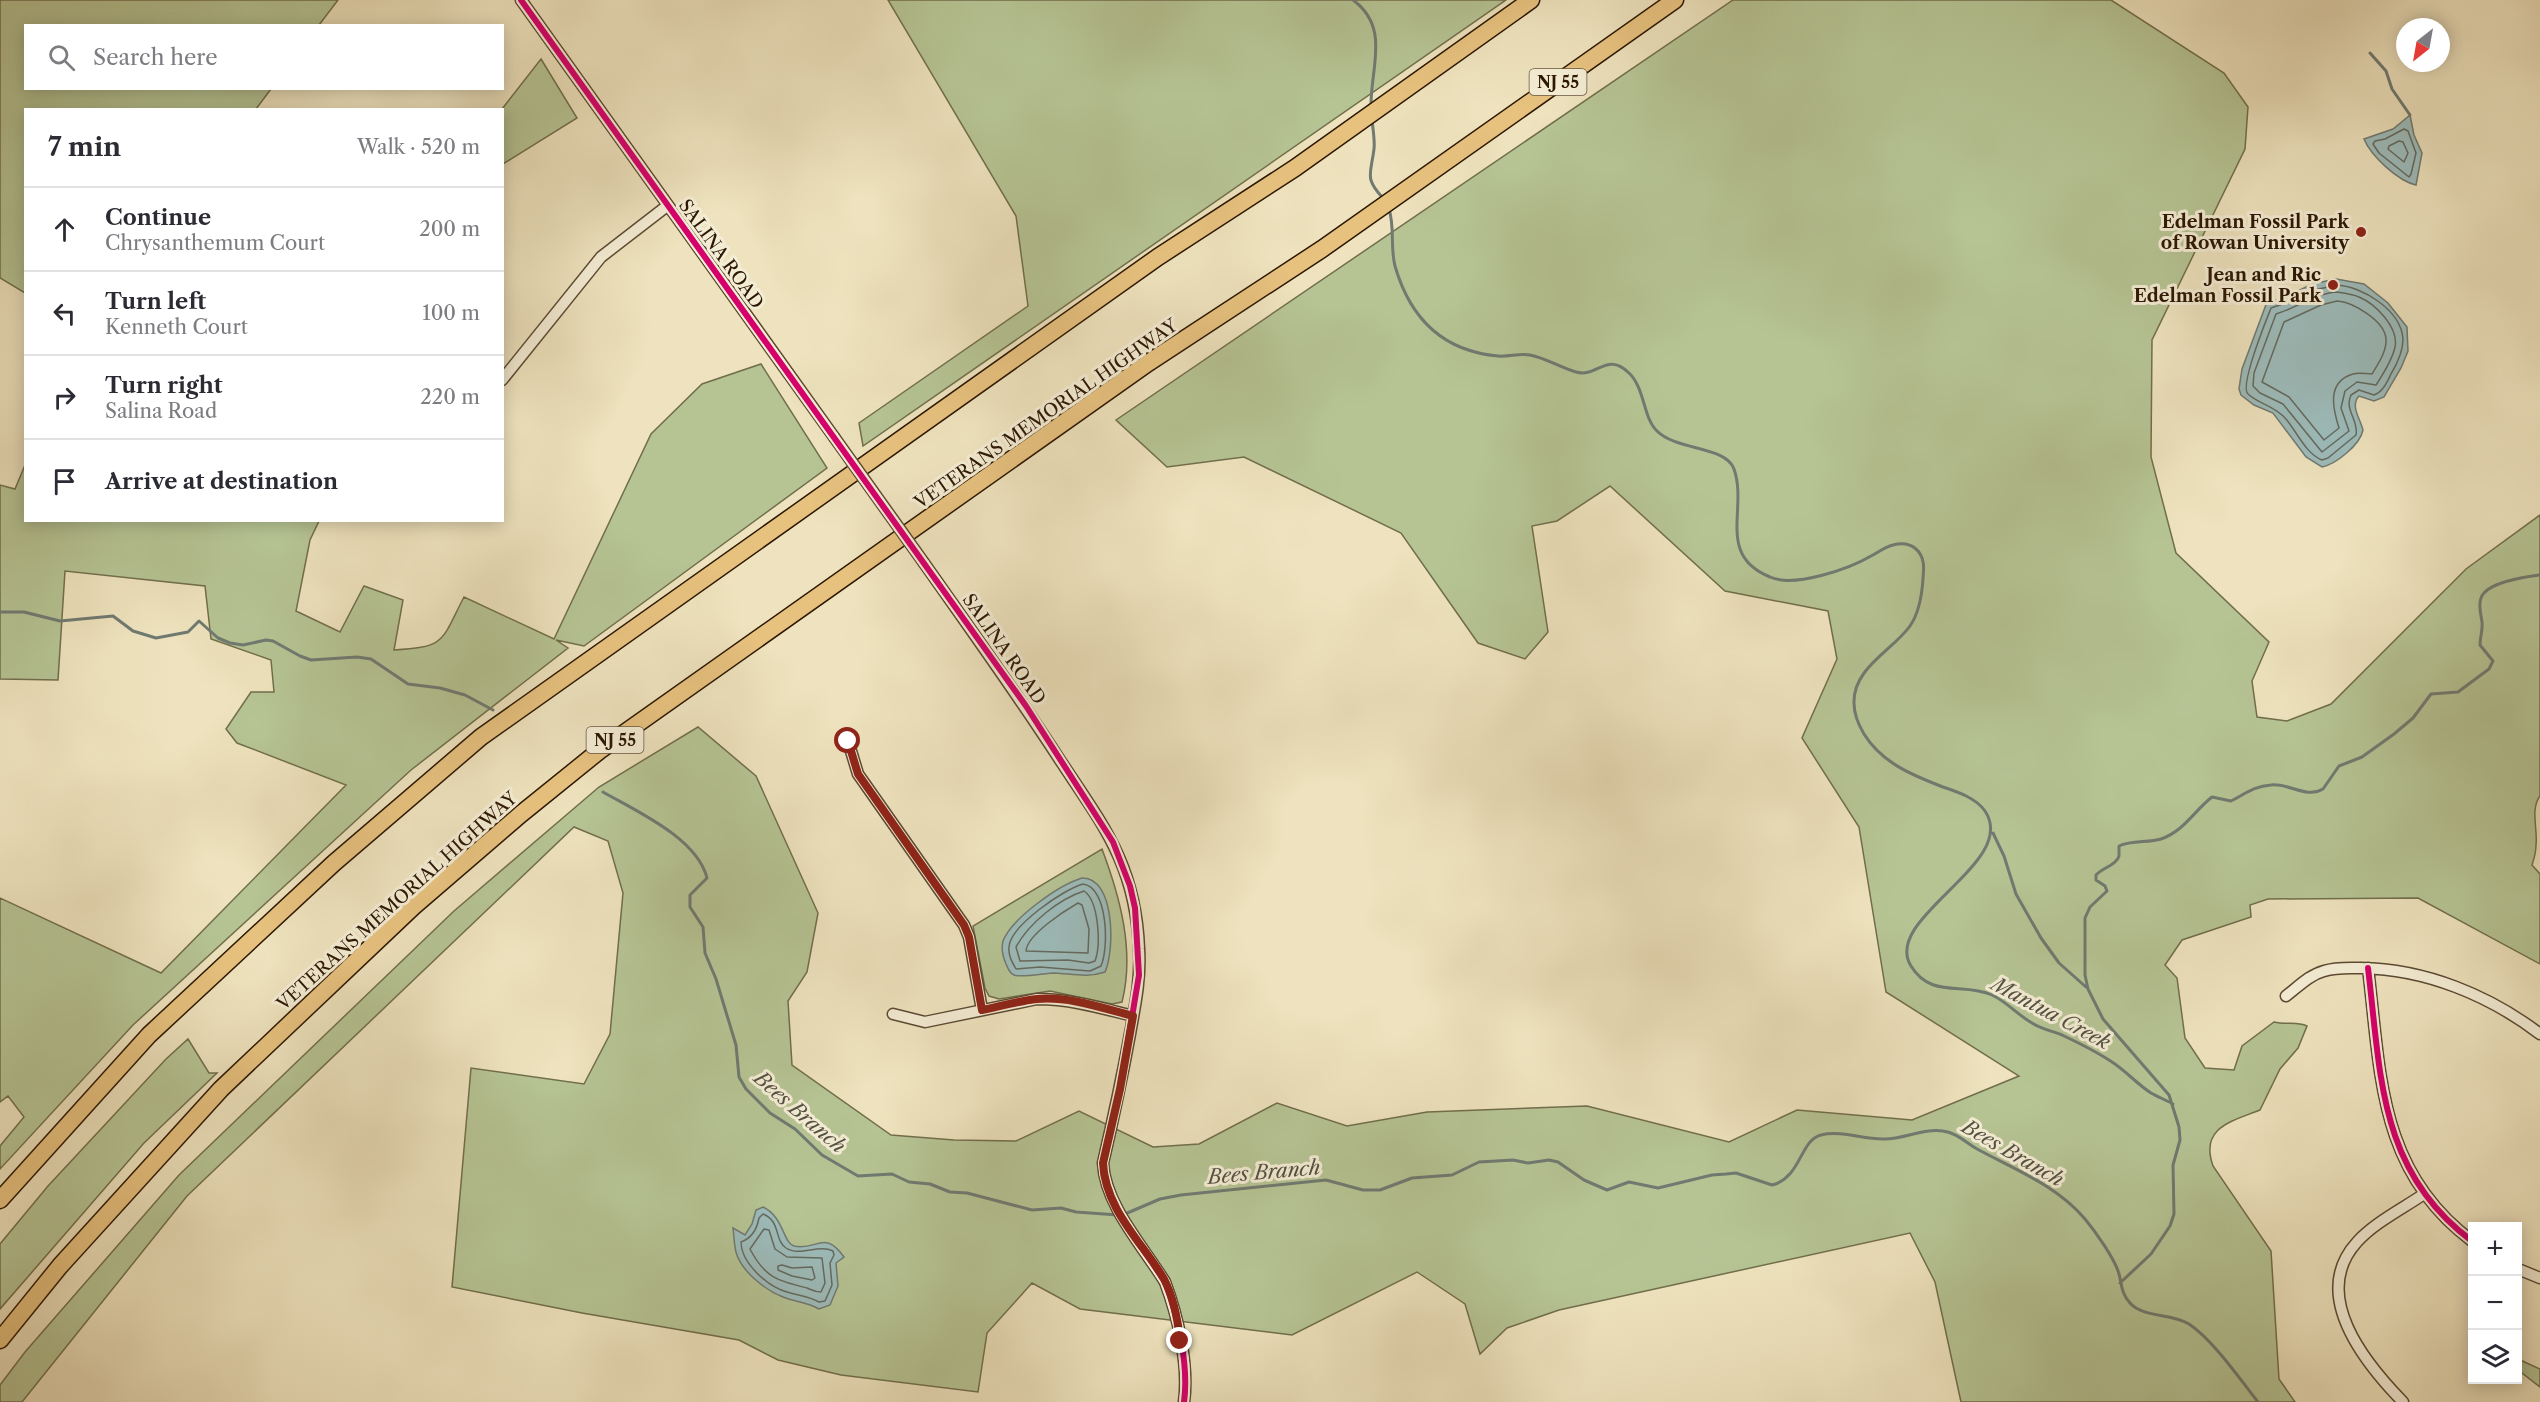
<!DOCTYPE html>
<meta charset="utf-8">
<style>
:root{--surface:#fff;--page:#f7f7f7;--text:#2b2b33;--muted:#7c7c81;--line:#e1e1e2}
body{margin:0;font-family:"Libre Caslon Text",serif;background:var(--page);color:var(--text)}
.controls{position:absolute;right:18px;bottom:18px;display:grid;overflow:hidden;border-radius:0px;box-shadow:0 3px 15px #0003}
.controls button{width:54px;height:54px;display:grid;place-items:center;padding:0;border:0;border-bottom:2px solid var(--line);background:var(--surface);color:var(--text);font:30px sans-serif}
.compass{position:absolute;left:2396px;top:18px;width:54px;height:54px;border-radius:50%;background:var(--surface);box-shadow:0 3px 15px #0003;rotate:211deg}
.stop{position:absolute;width:18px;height:18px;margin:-14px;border:4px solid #8f2418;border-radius:50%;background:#fff}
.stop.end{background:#8f2418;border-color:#fff;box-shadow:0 2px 6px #0008}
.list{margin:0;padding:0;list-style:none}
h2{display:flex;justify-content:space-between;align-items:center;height:78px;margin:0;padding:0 24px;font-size:26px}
h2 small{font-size:20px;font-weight:400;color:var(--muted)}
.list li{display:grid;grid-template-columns:39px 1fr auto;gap:18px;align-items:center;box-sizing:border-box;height:84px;padding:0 24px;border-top:2px solid var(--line)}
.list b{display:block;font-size:22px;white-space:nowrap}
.list p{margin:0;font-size:20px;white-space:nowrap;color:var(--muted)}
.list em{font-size:20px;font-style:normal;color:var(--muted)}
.icon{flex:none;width:33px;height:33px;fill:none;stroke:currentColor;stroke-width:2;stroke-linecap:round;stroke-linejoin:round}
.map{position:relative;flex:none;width:2540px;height:1402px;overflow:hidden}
.search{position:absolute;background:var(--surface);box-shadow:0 3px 15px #0003;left:24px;top:24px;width:480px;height:66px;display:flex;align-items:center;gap:15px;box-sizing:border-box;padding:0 21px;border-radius:0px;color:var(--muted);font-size:22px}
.panel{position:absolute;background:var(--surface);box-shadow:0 3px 15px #0003;left:24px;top:108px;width:480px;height:414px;border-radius:0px}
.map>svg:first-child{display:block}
.green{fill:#b6c494;stroke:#716e4c;stroke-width:1.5}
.water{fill:#9dbcbb;stroke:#707a71;stroke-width:1.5}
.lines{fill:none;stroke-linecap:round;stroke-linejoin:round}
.shore{stroke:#646a5f;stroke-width:1.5}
.stream{stroke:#707a71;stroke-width:3}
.minor-casing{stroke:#5c4a32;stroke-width:13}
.highway-casing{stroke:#2c1703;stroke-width:19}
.minor{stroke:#f4edd5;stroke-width:10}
.highway{stroke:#e7c27f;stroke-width:16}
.minor-bridge-casing{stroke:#5c4a32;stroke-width:13;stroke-linecap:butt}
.minor-bridge{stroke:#f4edd5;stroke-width:10}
.cycleway-casing{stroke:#f4edd5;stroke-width:10}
.cycleway{stroke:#d6006c;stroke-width:6}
.route{stroke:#8f2418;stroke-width:8}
.poi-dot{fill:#8f2418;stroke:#f4edd5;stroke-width:2}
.labels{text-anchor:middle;stroke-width:6;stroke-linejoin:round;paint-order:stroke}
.shield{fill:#f4edd5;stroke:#685742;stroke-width:1.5}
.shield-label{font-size:16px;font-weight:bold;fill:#2c1703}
.poi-label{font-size:18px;font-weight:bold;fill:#2c1703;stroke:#f4edd5;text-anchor:end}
.street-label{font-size:18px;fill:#2c1703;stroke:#f4edd5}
.water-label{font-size:20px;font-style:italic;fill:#545143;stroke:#f4edd5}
</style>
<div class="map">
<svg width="2540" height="1402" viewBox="0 0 2540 1402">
<rect width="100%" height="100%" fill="#eee3be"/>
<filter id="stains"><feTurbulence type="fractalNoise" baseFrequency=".00333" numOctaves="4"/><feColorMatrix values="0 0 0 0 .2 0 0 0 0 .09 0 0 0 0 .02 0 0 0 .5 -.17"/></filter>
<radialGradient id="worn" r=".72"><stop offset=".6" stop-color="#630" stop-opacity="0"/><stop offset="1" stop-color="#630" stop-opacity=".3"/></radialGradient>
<path class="green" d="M0,0H338L319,25L26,26V88L271,89L256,109L26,110L25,293L0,278Z
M888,0H1506L863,446L859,423L1028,306L1016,216Z
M1733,0H2111L2224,73L2248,107L2245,149L2152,340L2151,457L2176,553L2269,642L2252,681L2257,717L2287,721L2331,704L2466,569L2540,515V796C2530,809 2538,830 2536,845C2536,852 2534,859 2532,865L2540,874V964L2418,898L2268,899L2250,905L2251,917L2182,940L2165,965L2177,978L2185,1038L2205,1068L2234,1070L2242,1046L2274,1022C2287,1025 2297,1021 2307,1026L2298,1048L2280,1069L2260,1110C2233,1121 2199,1127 2213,1166L2271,1251L2279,1379L2295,1402H1961L1935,1282L1910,1233L1559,1310L1507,1328L1480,1354L1465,1304L1417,1272L1292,1335L1080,1309L1032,1283L987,1333L978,1392L841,1375L778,1360L739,1340L582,1313L452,1287L471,1068L584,1084L610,1034L623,893L608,841L574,827L187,1196L22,1402H0V1385L25,1352L179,1175L454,911L599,787L698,727L756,776L818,913L807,972L788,1001L792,1065L891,1135L954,1140L1016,1141L1079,1111L1153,1147L1199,1144L1277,1103L1347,1126L1427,1112L1587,1106L1729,1142L1797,1110L1912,1120L2019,1076L1886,992L1859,827L1802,738L1837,659L1828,611L1725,591L1610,486L1557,521L1532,526L1548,632L1525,659L1478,643L1401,533L1244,457L1167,467L1116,420Z
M541,59L577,118L503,164L502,109Z
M761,364L827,468L584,646L556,640L568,648L411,770L133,1025L0,1169V1146L24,1117L8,1096L0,1102V898L161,973L346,785L237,743L226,729L251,692H274L271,660L211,639L205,586L65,571L58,680L0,679V485L15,489L25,465L26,520L319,521L310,540L296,611L340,632L364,586L403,600L394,650C447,647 441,641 464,597L554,639L651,434L702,384Z
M1102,849C1120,897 1135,951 1122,1002L1112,1004L1050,991L999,999L989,996L985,988L973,926Z
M188,1039L209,1073H217L144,1143L0,1309V1244L48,1186L166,1059Z
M2518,1359L2540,1369V1387L2518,1370Z"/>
<path class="water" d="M2410,115L2414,135L2422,153L2416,185C2398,181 2371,156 2364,139L2393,129Z
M2336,279L2364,284L2388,303L2407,327L2408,351L2401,368L2384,397L2374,401L2359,396C2350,406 2360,418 2363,430C2360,445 2336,464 2322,467L2306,457L2273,413L2254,405L2241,395L2239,389L2242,369L2267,302L2282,299L2312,284Z
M1082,878C1115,877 1115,950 1105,972C1088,978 1073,974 1055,973C1046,973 1020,978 1014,975C1009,973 1008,968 1006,964C1003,957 1001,948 1003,941C1012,918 1059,885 1082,878Z
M763,1207C784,1217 783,1243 794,1246C817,1251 824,1229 844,1257L836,1263L838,1286L830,1305L819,1309C807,1302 795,1302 783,1297C765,1290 741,1271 736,1252C734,1244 734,1236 733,1228L745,1235L752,1224L756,1210Z"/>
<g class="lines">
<path class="shore" d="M2404,129L2408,131L2416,153L2411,174L2409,177L2379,153L2373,144L2375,141L2385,139Z
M2399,141L2403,142L2408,153L2404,162L2388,149L2389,146Z
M2336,285C2362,286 2401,310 2403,339C2403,351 2397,364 2391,374C2387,382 2383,392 2374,395L2359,390L2351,395C2344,410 2359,420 2356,435L2328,458L2322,460C2306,454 2297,432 2286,419C2274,405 2260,405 2248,394C2239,386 2266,321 2271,308L2297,299L2315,290Z
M2336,292C2343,293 2352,294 2359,297C2376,304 2399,328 2395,347C2392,361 2383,374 2376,385L2357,382L2345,391L2341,408L2349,431L2322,452L2283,404L2260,393L2253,386L2254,373L2276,314C2296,308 2315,294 2336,292Z
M2337,301C2353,302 2385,321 2386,339C2387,351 2378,364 2372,374C2366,374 2359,372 2353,374C2326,382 2333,409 2339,428L2324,440L2289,397L2262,382L2284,322L2321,305Z
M1083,884C1108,887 1109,948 1101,966L1090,971L1040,967L1016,969C1012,962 1008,955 1009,947C1010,926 1064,889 1083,884Z
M1084,891C1099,901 1101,945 1095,961L1089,963L1068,960L1020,961L1016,947C1029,923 1059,899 1084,891Z
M1078,903L1082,905L1089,929L1088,953L1026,951C1027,935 1064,911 1078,903Z
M763,1214C781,1221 774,1240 786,1248C800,1257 818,1244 833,1251L834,1255L830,1263L832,1285L825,1301L819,1302C808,1296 799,1296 787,1292C768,1287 741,1263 741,1242C752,1238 757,1229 759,1218Z
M764,1229L769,1230L775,1249L787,1257L822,1258L825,1283L821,1292C815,1292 812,1290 807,1288C778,1281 765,1278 750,1249Z
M782,1265L792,1268L812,1267L815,1278L812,1280L792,1276L778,1270V1266Z"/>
<path class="stream" d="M1353,0C1391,28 1370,68 1371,108
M2370,53L2386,71L2392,89L2410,115
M1372,120C1373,130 1375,140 1374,149C1371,174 1364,178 1383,198
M1389,209C1395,228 1390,247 1395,266C1410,318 1442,351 1498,356C1509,357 1519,353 1530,355C1546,358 1561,368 1576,372C1597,378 1607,351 1629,373C1645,388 1643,418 1657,431C1677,451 1726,446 1734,469C1748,509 1716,555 1770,577C1794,588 1849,569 1871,556C1879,552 1884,547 1893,545C1901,543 1909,543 1916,549C1925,557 1924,568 1923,579C1922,594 1919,613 1910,626C1892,651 1853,668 1854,703C1854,715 1858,724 1864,734C1882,763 1912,775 1943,787C1958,792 1976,798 1985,811C2020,863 1881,918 1911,966C1931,999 1963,982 1992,995C2007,1002 2018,1015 2032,1023C2041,1029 2052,1031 2062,1035C2079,1043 2097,1052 2112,1062C2126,1071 2137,1084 2151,1093C2158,1097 2166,1100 2173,1104
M0,612H24L60,621L113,616L133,631L156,638L188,632L199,621L218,638L230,643L243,645L266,640L273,641L300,656L311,660L357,657L371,659L408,684L440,688L465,695L493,710
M603,792C636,811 697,838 707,878L690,895V907L703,927L705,953L716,979L736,1045L739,1077L746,1089L770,1113L795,1129L822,1155L858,1176L892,1174L909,1182L930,1184L950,1192L967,1193L1032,1210L1061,1208L1076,1212L1118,1215
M1993,833L2004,856L2016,894L2041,938L2059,963L2086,987
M1125,1214L1160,1199L1181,1195L1326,1180L1363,1190H1380L1412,1178L1452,1175L1479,1162L1513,1160L1528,1163L1549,1160L1558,1162L1584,1180L1607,1190L1629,1182L1658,1188L1712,1175L1726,1174L1736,1173L1772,1185C1801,1178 1800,1140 1821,1135C1842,1130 1864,1140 1885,1139C1904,1139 1924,1128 1943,1131C1958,1133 1967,1144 1979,1150C2016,1170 2057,1186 2085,1219C2095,1231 2115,1259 2119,1274C2122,1285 2121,1293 2130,1303C2143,1318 2172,1313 2189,1324C2213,1340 2240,1379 2258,1402
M2120,1283L2151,1254L2170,1226L2174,1214L2173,1165L2180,1140L2179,1127L2169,1095L2103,1019L2088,989L2085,975V918L2090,907L2107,891L2105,886L2096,880V875C2102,868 2117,865 2119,856C2119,852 2119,849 2119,846C2132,840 2148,843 2161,839C2184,831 2194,811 2212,797L2231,801C2245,794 2254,786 2271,785C2290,783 2306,799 2323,789L2339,766L2362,757L2394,734L2413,718L2431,694L2458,692L2489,669L2493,661L2480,645C2480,638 2483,629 2482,622C2481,614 2478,606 2481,598C2486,582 2525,577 2540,575"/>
<defs>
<path id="minor" d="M521,0L834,437
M502,380L601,257L667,206
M924,563C969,627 1015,691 1058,757C1102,824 1136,864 1139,949C1141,978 1135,1006 1130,1034C1122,1078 1113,1120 1103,1163C1105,1205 1143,1246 1165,1282C1178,1316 1189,1366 1184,1402
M848,741L858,774L964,925L969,937L982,1010
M2368,968C2381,1074 2378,1171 2472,1241
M2286,996C2298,987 2309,975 2324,971C2336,967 2349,968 2361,968C2425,969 2489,995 2540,1034
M893,1014L925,1022L1037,999C1071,999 1101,1008 1133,1016
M2518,1269L2540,1278
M2403,1402C2365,1363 2309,1295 2357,1242C2374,1223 2402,1209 2424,1194"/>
<path id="highway" d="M0,1200L149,1035L334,863L481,737L1158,257L1295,168L1531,0
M0,1340L60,1266L221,1089L413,907L521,814L599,751L1148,363L1322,249L1675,0"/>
</defs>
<use href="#minor" class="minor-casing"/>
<use href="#highway" class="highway-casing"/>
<use href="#minor" class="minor"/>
<use href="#highway" class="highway"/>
<defs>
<path id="minor-bridge" d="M834,437L924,563"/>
</defs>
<use href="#minor-bridge" class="minor-bridge-casing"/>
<use href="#minor-bridge" class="minor-bridge"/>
<defs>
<path id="cycleway" d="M521,0L1026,706L1113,842L1130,886L1135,908L1139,975L1120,1089L1103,1163C1105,1205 1143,1246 1165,1282C1178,1316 1189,1366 1184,1402
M2368,968C2381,1074 2378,1171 2472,1241"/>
</defs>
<use href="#cycleway" class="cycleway-casing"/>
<use href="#cycleway" class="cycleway"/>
</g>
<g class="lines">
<path class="route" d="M848,741L858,774L964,925L969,937L982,1010C1001,1006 1019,1001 1037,999C1069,996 1102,1008 1133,1016L1120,1089L1103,1163C1105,1209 1142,1242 1164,1279C1174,1298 1178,1321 1180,1341"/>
</g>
<g class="poi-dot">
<circle cx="2361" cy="232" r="6"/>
<circle cx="2333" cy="285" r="6"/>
</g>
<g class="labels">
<g class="shield">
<rect x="1529.5" y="69" width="57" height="26" rx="4.5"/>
<rect x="586.5" y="727" width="57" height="26" rx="4.5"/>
</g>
<g class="shield-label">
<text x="1558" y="88">NJ 55</text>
<text x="615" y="746">NJ 55</text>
</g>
<g class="poi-label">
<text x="2349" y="228">Edelman Fossil Park<tspan x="2349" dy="21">of Rowan University</tspan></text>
<text x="2321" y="281">Jean and Ric<tspan x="2321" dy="21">Edelman Fossil Park</tspan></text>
</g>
<g class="street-label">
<text transform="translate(721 254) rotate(54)" y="6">SALINA ROAD</text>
<text transform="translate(1046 414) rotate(-35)" y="6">VETERANS MEMORIAL HIGHWAY</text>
<text transform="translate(1004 649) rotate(55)" y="6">SALINA ROAD</text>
<text transform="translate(397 901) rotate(-42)" y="6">VETERANS MEMORIAL HIGHWAY</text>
</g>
<g class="water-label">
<text transform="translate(2051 1013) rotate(28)" y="7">Mantua Creek</text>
<text transform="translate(800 1112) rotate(41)" y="7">Bees Branch</text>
<text transform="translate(2013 1153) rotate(30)" y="7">Bees Branch</text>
<text transform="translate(1264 1172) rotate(-5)" y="7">Bees Branch</text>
</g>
</g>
<rect width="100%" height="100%" filter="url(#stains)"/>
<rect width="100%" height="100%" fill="url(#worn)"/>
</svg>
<div class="controls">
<button>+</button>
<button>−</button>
<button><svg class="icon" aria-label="layers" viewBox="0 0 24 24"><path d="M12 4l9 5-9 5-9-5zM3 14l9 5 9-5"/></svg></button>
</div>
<svg class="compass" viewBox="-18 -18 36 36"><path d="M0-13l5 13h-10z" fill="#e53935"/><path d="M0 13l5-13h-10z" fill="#7c7c81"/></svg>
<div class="stop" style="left:848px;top:741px"></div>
<div class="stop end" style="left:1180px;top:1341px"></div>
<div class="search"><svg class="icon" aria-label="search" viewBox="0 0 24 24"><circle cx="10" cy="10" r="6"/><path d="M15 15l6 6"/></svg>Search here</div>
<section class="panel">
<h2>7 min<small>Walk · 520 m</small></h2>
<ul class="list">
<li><svg class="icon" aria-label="ahead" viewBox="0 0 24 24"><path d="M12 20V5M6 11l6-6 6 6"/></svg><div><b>Continue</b><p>Chrysanthemum Court</p></div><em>200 m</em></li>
<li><svg class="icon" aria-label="left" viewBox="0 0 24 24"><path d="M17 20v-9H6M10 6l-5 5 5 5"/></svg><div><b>Turn left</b><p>Kenneth Court</p></div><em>100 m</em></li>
<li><svg class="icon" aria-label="right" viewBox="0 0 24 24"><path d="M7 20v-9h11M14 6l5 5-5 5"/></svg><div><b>Turn right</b><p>Salina Road</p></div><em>220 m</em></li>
<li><svg class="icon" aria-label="arrive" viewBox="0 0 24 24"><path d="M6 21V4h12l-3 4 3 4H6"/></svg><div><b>Arrive at destination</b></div></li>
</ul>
</section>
</div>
